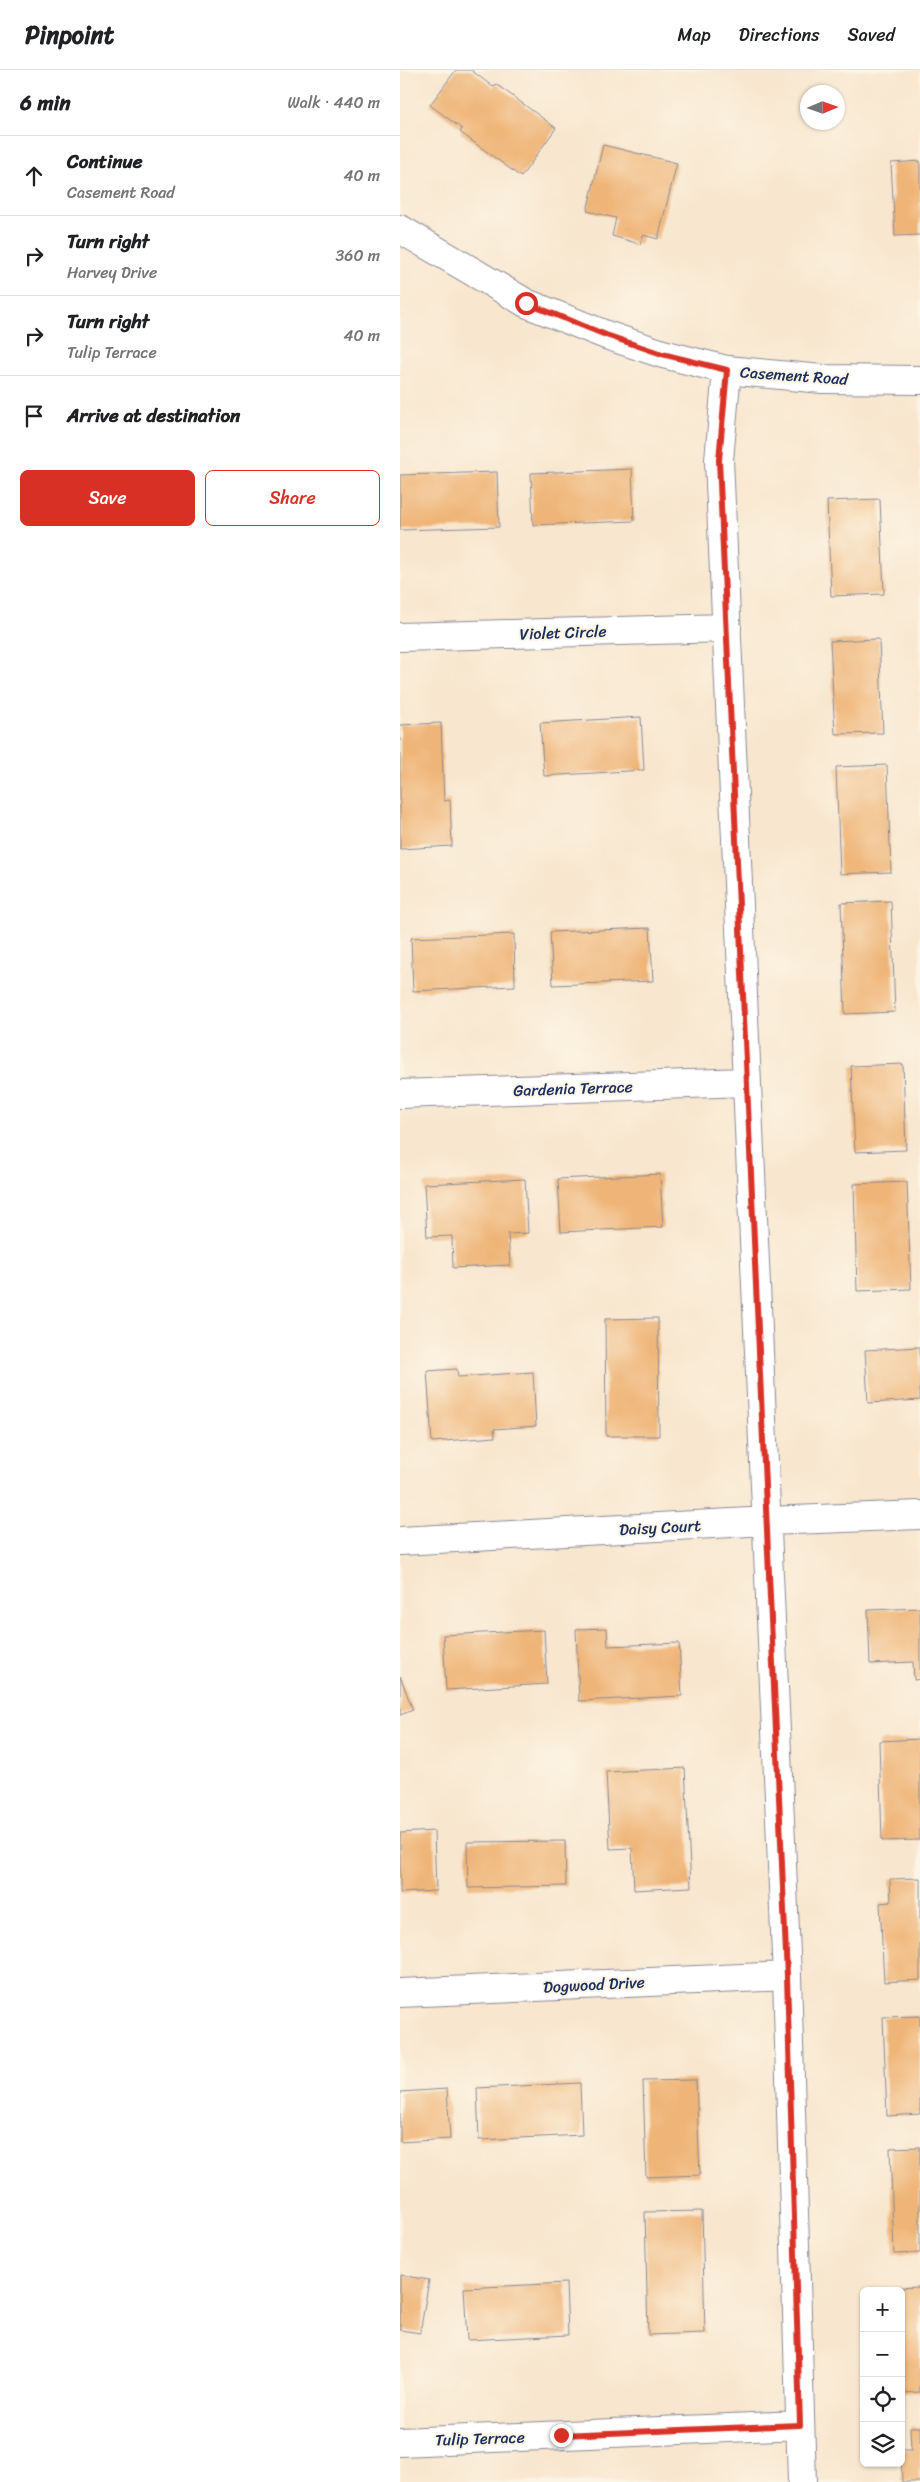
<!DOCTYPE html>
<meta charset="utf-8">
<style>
:root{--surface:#fff;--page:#f2f2f2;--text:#202124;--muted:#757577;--line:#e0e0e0;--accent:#d93025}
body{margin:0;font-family:Sriracha,sans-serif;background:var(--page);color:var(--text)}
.controls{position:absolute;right:15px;bottom:15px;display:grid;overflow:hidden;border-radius:8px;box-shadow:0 1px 4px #0004}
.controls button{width:45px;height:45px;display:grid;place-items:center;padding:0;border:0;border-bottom:1px solid var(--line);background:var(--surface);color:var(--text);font:25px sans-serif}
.compass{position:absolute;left:400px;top:15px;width:45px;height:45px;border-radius:50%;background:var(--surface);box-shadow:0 1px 4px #0004;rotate:88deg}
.stop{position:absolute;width:15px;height:15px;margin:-11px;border:4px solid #d93025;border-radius:50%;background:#fff}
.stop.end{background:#d93025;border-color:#fff;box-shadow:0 1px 5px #0008}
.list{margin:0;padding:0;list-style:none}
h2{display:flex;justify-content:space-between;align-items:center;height:65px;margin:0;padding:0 20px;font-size:21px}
h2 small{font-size:16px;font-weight:400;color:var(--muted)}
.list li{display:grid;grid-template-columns:32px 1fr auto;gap:15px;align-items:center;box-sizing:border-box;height:80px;padding:0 20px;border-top:1px solid var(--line)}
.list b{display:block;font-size:19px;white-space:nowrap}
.list p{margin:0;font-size:16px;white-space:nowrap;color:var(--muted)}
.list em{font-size:16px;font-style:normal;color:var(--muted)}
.actions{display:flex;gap:10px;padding:15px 20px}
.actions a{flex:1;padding:11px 0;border:1px solid var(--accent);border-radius:8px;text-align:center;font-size:18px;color:var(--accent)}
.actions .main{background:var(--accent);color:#fff}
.icon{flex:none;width:28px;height:28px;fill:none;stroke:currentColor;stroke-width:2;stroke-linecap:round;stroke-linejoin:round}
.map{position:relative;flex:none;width:520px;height:2412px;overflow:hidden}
header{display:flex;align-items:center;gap:30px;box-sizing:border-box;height:70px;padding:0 25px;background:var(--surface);border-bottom:1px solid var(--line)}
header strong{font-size:24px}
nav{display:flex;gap:28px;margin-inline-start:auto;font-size:18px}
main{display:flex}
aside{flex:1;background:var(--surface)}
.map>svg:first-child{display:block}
.building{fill:#efb578}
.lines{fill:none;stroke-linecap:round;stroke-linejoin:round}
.street-casing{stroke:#8a8a96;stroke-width:30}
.secondary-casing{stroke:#8a8a96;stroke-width:30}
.street{stroke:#fff;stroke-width:28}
.secondary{stroke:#fff;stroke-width:28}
.route{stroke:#d93025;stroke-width:6}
.labels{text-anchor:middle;stroke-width:4;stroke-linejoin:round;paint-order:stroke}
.street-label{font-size:16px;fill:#1b2f5e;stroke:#fcf5e5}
</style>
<header>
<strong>Pinpoint</strong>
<nav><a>Map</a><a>Directions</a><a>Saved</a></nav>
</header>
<main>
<aside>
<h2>6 min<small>Walk · 440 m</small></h2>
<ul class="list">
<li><svg class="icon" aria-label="ahead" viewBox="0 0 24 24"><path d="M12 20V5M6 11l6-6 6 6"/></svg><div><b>Continue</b><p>Casement Road</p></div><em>40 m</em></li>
<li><svg class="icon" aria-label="right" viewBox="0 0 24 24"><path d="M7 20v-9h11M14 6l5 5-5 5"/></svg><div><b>Turn right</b><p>Harvey Drive</p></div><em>360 m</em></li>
<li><svg class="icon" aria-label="right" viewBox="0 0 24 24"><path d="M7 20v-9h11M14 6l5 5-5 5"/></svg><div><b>Turn right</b><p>Tulip Terrace</p></div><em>40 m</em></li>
<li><svg class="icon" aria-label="arrive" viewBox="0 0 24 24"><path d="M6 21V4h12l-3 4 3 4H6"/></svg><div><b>Arrive at destination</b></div></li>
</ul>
<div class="actions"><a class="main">Save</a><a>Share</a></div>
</aside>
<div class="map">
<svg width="520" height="2412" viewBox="0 0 520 2412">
<rect width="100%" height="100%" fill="#fcf5e5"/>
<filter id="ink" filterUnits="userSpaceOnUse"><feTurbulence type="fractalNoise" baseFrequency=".02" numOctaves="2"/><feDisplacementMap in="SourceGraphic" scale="10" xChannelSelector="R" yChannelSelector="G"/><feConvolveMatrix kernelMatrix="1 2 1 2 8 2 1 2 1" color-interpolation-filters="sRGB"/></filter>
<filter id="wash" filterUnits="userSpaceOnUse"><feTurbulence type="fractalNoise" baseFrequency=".0096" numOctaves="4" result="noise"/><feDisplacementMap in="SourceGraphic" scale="20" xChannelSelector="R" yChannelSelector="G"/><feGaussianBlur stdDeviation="1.12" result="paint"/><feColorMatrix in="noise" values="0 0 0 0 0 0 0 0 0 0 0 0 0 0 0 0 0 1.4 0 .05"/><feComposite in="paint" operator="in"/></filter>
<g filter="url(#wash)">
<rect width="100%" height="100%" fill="#f8e6ce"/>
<g id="blocks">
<path class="building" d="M56,0H71L93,17L96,14L156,58L121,107L60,62L62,59L30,35Z
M203,75L277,93L258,169L243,165L240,174L212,166L216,148L187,141Z
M520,91V165L495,166L491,93Z
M232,399L234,451L133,455L131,403Z
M97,402L99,457L0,460V405Z
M480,429L484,524L431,526L427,431Z
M479,569L483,663L435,664L430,571Z
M241,647L244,700L144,706L140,653Z
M41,653L44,731L50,730L52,776L0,779V655Z
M487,695L491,802L440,804L436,697Z
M491,831L495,942L445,944L441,833Z
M250,858L253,911L153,915L150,862Z
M114,864L115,916L13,921L11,868Z
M503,994L506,1080L455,1082L451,996Z
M260,1104L263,1157L161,1162L158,1109Z
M125,1109L128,1163L108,1164L110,1195L53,1198L52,1166L27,1167L24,1114Z
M507,1112L511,1219L457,1221L454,1114Z
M258,1248L259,1366H206L205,1249Z
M520,1277V1330L468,1333L465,1280Z
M57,1299L58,1307L133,1302L136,1356L94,1359L95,1367L32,1372L27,1301Z
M520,1538V1609L514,1610L513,1592L470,1594L468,1540Z
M207,1558L208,1576L279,1573L282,1626L179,1631L176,1559Z
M144,1560L147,1614L46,1620L43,1565Z
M0,1606L13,1640L0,1645Z
M520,1669V1770L482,1771L479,1671Z
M285,1698L291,1817L234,1820L232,1778L210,1779L206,1702Z
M34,1761L36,1821L0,1823V1763Z
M165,1771L166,1816L68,1818L67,1772Z
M520,1808V1910L484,1912L480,1833L491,1832L490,1809Z
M520,1946V2044L487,2046L483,1947Z
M296,2010L300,2105L246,2107L243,2011Z
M180,2013L182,2065L79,2070L77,2018Z
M47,2019L50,2069L0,2072V2022Z
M520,2077V2183L494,2184L490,2078Z
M302,2141L305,2263L248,2265L245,2142Z
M0,2205L29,2210L20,2263L0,2260Z
M166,2213L168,2265L67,2270L64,2218Z
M520,2217V2322L501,2323V2221H492V2218Z
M510,2357H520V2412H502L501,2380H511Z"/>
</g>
</g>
<g filter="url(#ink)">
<use href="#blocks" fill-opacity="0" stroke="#8a8a96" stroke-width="1"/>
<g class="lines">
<defs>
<path id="street" d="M327,300L319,390L387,1906L402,2412
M0,567L327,558
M0,1024L346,1012
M0,1471L368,1451L520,1445
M0,1923L387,1906
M0,2372L400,2355"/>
<path id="secondary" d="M0,159L126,233L206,265L263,284L327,300L422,309L520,310"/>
</defs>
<use href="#street" class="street-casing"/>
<use href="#secondary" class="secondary-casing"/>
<use href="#street" class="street"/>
<use href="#secondary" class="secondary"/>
</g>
</g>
<g class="lines" filter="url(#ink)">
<path class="route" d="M126,233L206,265L262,284L327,300L319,390L387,1906L400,2355L161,2365"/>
</g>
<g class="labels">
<g class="street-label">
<text transform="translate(394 305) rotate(4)" y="6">Casement Road</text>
<text transform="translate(163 562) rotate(-2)" y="6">Violet Circle</text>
<text transform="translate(173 1018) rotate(-2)" y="6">Gardenia Terrace</text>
<text transform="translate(260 1457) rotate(-3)" y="6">Daisy Court</text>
<text transform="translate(194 1914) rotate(-3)" y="6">Dogwood Drive</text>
<text transform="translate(80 2368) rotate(-2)" y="6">Tulip Terrace</text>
</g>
</g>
</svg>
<div class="controls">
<button>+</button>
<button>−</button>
<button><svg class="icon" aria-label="locate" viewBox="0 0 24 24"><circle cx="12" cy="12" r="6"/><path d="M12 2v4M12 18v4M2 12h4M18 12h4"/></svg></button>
<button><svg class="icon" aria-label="layers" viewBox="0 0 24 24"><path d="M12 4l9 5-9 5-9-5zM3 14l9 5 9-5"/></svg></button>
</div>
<svg class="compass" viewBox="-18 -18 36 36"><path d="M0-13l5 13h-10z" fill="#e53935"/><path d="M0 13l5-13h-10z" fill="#757577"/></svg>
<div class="stop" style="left:126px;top:233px"></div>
<div class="stop end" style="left:161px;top:2365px"></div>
</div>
</main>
